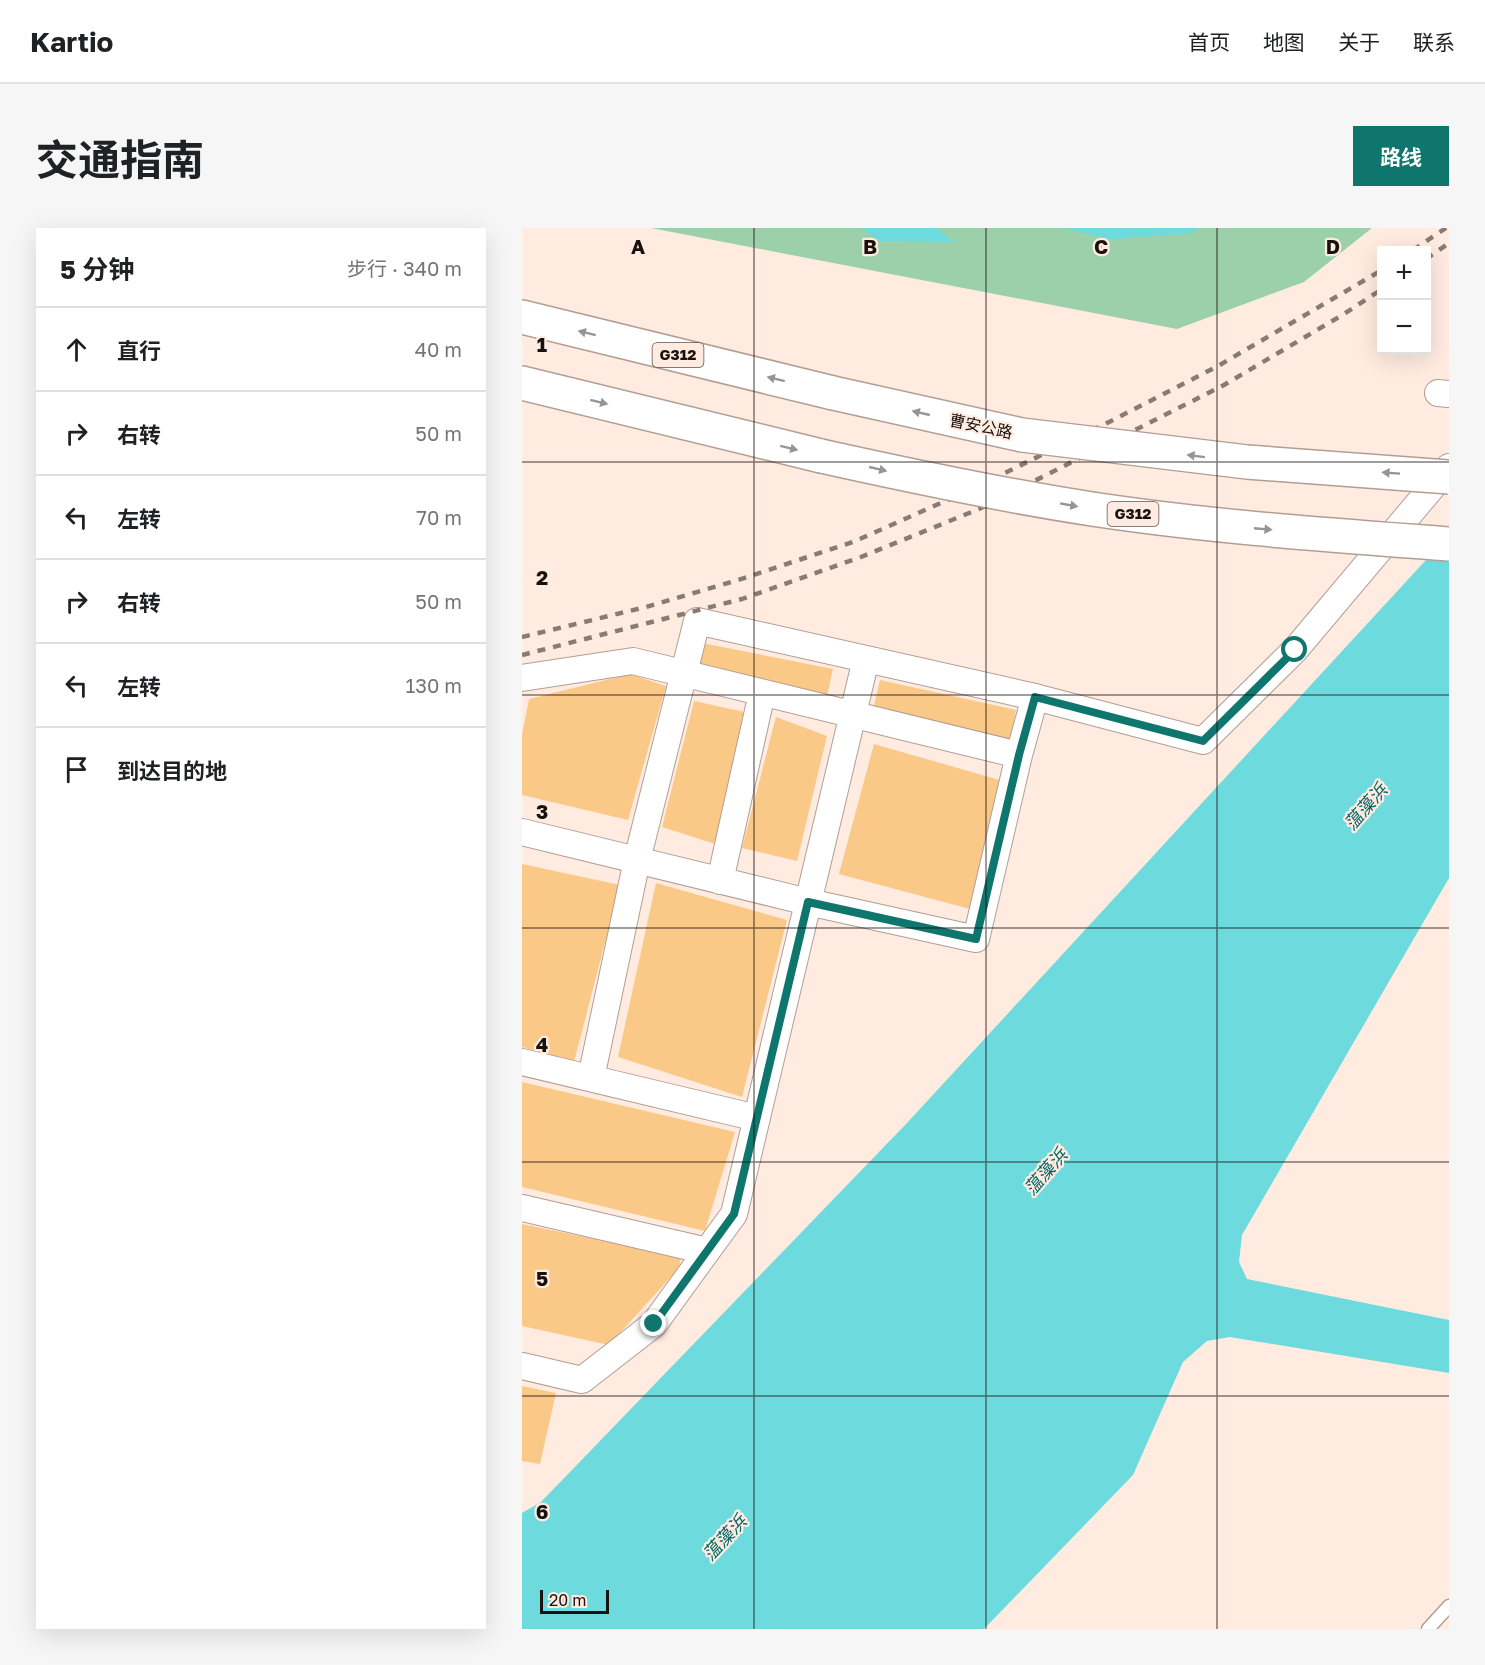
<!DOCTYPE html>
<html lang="zh">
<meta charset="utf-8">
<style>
:root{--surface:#fff;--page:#f6f6f6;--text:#202124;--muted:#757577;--line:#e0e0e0;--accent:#0f766e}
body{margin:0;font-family:"Golos Text","Noto Sans SC",sans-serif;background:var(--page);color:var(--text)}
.controls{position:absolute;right:18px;top:18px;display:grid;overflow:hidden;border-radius:0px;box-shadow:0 6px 24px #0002}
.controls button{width:54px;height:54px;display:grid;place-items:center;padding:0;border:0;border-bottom:2px solid var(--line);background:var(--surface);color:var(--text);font:30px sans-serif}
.scale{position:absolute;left:18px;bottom:15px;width:69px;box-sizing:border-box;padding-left:6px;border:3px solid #18110e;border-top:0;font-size:16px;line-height:21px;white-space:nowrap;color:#18110e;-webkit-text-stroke:4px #ffebe0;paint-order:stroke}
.stop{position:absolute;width:18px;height:18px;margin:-14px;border:4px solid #0f766e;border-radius:50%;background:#fff}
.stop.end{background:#0f766e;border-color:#fff;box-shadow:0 2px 6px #0008}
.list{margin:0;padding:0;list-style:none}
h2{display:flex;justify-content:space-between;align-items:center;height:78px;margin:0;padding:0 24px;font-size:26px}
h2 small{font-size:20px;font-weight:400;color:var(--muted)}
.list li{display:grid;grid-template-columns:39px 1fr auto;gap:18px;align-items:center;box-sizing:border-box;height:84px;padding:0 24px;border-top:2px solid var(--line)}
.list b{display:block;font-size:22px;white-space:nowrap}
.list em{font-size:20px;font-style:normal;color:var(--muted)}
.icon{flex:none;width:33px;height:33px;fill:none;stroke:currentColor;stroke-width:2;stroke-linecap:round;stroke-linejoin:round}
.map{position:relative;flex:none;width:927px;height:1401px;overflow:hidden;border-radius:0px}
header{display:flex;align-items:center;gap:36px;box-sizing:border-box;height:84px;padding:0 30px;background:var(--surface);border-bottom:2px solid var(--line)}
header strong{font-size:28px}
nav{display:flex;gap:33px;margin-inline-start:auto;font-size:21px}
.intro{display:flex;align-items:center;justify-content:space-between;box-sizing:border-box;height:144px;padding:0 36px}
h1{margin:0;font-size:42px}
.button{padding:15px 27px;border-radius:0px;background:var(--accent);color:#fff;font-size:21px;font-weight:700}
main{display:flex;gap:36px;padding:0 36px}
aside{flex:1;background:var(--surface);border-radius:0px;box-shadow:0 6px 24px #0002}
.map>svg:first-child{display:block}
.green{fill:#9bd0ab}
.water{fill:#6ddbdd}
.building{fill:#fbc987}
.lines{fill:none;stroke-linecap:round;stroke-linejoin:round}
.service-casing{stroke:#b19e94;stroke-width:15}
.minor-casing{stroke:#b19e94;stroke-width:28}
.trunk-casing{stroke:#b19e94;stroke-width:36}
.service{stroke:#fff;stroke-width:12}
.minor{stroke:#fff;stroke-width:26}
.trunk{stroke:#fff;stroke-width:33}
.rail{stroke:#897b74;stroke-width:4.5;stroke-dasharray:8 8;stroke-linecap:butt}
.trunk-bridge-casing{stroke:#b19e94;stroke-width:36;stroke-linecap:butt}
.trunk-bridge{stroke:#fff;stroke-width:33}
.oneway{fill:#979493}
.route{stroke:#0f766e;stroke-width:8}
.grid{fill:none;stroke:#18110e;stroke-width:1.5;stroke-opacity:0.55}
.labels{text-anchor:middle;stroke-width:4.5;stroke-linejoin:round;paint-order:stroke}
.shield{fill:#ffebe0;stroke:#5d524d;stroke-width:1.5}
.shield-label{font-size:15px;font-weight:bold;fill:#18110e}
.street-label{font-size:16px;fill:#18110e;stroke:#ffebe0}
.water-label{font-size:18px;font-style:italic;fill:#006567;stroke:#ffebe0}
.grid-label{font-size:20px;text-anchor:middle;font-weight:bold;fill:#18110e;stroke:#ffebe0;stroke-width:4.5;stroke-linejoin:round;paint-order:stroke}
</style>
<header>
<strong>Kartio</strong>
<nav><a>首页</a><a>地图</a><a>关于</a><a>联系</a></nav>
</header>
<div class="intro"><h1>交通指南</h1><a class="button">路线</a></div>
<main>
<aside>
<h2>5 分钟<small>步行 · 340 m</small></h2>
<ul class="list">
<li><svg class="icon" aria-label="ahead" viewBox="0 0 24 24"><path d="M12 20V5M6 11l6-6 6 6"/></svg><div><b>直行</b></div><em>40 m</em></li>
<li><svg class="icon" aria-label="right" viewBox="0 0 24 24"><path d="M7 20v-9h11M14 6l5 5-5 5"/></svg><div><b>右转</b></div><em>50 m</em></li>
<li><svg class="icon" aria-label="left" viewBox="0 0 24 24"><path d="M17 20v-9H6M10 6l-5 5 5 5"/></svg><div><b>左转</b></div><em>70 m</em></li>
<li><svg class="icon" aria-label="right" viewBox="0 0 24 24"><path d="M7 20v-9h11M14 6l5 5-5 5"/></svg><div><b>右转</b></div><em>50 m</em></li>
<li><svg class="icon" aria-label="left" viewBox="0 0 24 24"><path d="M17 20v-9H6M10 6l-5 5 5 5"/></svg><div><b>左转</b></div><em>130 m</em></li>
<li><svg class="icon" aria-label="arrive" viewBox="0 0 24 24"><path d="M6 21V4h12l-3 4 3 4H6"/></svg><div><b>到达目的地</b></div></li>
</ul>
</aside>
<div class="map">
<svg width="927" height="1401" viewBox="0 0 927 1401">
<rect width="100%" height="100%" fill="#ffebe0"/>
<path class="green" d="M129,0H850L782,54L655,101Z"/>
<path class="water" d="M338,0H414L432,14L358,13Z
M540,0H676L670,5L587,11Z
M927,307V650L720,1007L717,1034L725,1051L927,1092V1145L708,1109L685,1113L661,1134L611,1247L462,1401H0V1285L19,1274L385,895Z"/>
<path class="building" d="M180,415L311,441L305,468L178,441Z
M108,446L144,458L106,592L0,567V507L7,471Z
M358,452L494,482L488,512L351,482Z
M172,473L222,484L193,616L140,599Z
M254,489L305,508L275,633L220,620Z
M352,516L481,553L448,681L317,646Z
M0,636L98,657L52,834L0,819Z
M134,655L265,692L220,869L96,829Z
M0,854L213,904L183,1003L0,959Z
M0,996L159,1029L157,1040L87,1117L0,1098Z
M0,1158L34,1165L18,1236L0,1233Z"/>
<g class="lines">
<defs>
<path id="service" d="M906,1401L927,1378"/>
<path id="minor" d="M916,165L927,166
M0,450L111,433L497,527L454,711L286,674L0,604
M513,469L681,513L773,422L927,239
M198,653L240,465
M0,834L235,890
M69,850L115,632L175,393L513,469L497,527
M0,980L185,1023
M0,1138L60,1152L132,1096L212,986L344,431"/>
<path id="trunk" d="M0,89L311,165
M0,155L299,228"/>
</defs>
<use href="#service" class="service-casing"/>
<use href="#minor" class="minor-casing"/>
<use href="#trunk" class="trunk-casing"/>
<use href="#service" class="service"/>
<use href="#minor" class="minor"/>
<use href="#trunk" class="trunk"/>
<path class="rail" d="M891,22L924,0
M904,31L927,15
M0,409L124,379L216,352L331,314L448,262L593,191L696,138L860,42
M0,427L220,371L339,329L457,281L702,157L822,86L860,61"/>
<defs>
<path id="trunk-bridge" d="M311,165L500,207L725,234L927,249
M299,228C389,248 479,267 570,281C689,299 808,307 927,316"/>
</defs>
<use href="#trunk-bridge" class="trunk-bridge-casing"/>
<use href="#trunk-bridge" class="trunk-bridge"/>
</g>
<defs><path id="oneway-solid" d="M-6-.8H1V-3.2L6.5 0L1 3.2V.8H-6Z" transform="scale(1.5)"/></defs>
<g class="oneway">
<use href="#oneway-solid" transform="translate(65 105) rotate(-166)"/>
<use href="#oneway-solid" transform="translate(254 151) rotate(-166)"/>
<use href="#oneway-solid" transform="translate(77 174) rotate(14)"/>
<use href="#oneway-solid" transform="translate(399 185) rotate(-167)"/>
<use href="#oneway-solid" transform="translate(267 220) rotate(14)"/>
<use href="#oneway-solid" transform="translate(674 228) rotate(-173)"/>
<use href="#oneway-solid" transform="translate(356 241) rotate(13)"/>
<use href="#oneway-solid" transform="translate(869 245) rotate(-176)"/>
<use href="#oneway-solid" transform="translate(547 277) rotate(10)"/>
<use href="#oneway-solid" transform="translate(741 301) rotate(5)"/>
</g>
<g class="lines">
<path class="route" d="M132,1096L212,986L286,674L454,711L497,527L513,469L681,513L773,422"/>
</g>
<path class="grid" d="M232,0V1401M464,0V1401M695,0V1401M0,234H927M0,467H927M0,700H927M0,934H927M0,1168H927"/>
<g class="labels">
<g class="shield">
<rect x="130.5" y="115" width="51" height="24" rx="4.5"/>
<rect x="585.5" y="274" width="51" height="24" rx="4.5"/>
</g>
<g class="shield-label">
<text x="156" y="132">G312</text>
<text x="611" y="291">G312</text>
</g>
<g class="street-label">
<text transform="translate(459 198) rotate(12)" y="6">曹安公路</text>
</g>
<g class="water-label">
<text transform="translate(844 579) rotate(-49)" y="6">蕰藻浜</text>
<text transform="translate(524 944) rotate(-49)" y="6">蕰藻浜</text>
<text transform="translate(203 1310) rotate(-47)" y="6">蕰藻浜</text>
</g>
</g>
<g class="grid-label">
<text x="116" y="26">A</text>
<text x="348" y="26">B</text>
<text x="579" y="26">C</text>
<text x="811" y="26">D</text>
<text x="20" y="124">1</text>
<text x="20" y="357">2</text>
<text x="20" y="591">3</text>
<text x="20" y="824">4</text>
<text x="20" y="1058">5</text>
<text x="20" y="1291">6</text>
</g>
</svg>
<div class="controls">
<button>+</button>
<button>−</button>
</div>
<div class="scale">20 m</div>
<div class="stop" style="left:773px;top:422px"></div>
<div class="stop end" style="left:132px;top:1096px"></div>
</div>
</main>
